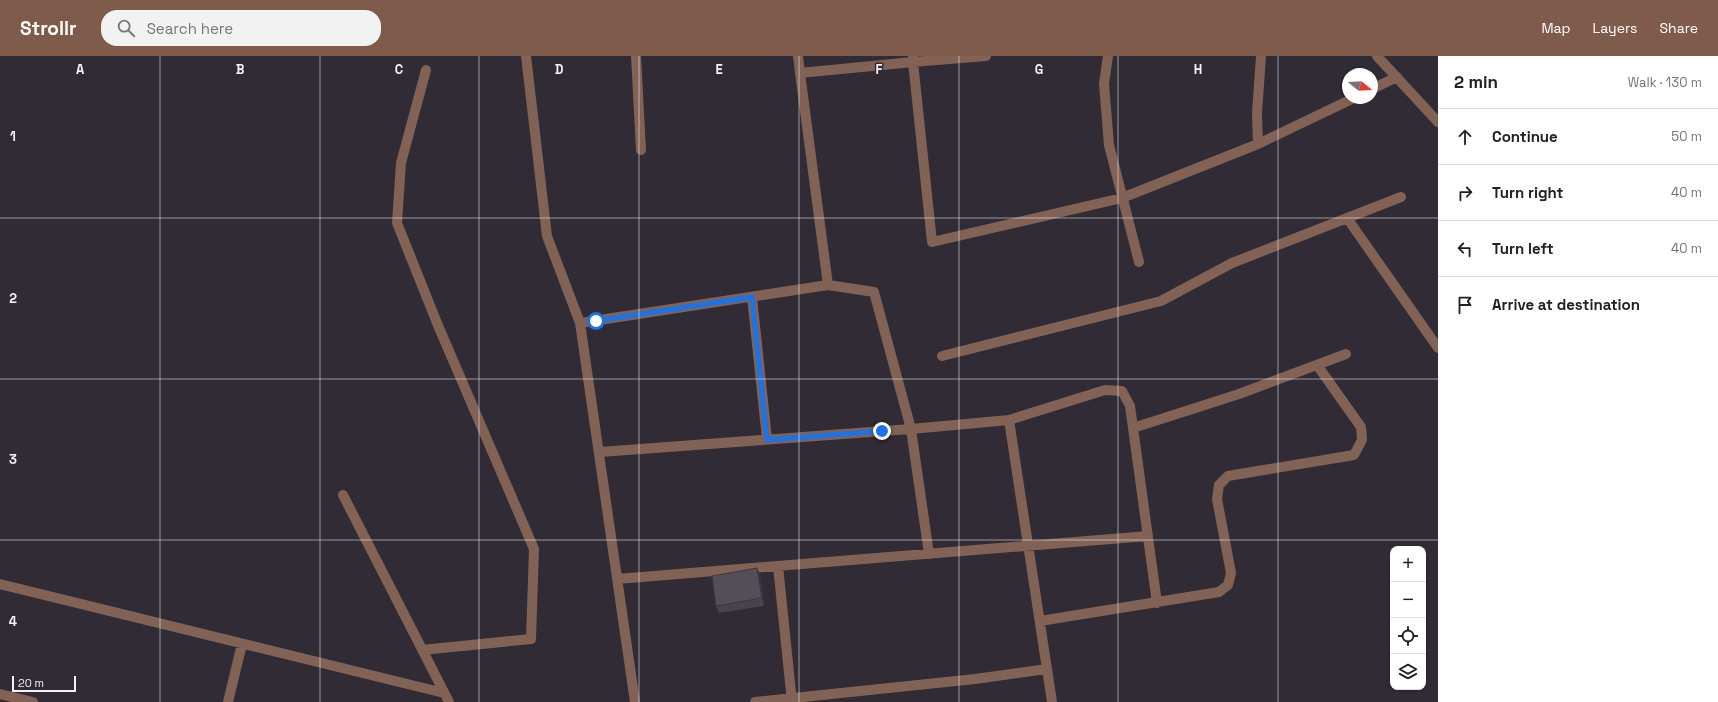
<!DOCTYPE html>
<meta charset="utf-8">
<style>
:root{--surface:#fff;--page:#f2f2f2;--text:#202124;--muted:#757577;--line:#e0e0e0;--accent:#7e5b4a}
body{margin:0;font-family:"Space Grotesk",sans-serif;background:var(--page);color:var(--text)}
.controls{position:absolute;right:12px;bottom:12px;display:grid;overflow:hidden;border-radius:8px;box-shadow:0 1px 3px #0004}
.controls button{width:36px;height:36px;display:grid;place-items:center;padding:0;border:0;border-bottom:1px solid var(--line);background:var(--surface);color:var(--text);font:20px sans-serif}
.compass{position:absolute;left:1342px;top:12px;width:36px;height:36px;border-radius:50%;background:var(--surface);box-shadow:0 1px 3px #0004;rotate:108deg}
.scale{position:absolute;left:12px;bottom:10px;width:64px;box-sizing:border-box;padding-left:4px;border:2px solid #f4f1f7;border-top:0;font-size:11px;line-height:14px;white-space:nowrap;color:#f4f1f7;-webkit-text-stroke:3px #302b34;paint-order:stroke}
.stop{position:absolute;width:12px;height:12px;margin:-9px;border:3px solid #1a73e8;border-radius:50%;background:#fff}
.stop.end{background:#1a73e8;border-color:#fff;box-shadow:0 1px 4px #0008}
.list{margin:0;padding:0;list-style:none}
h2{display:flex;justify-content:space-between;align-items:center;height:52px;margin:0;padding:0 16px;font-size:17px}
h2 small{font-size:13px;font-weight:400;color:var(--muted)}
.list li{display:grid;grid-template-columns:26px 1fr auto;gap:12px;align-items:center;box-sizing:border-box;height:56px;padding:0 16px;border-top:1px solid var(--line)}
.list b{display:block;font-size:15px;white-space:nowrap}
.list em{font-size:13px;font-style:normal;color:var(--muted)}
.icon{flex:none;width:22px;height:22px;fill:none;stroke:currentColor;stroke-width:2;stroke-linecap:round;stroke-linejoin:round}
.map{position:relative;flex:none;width:1438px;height:646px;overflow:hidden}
header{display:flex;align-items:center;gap:24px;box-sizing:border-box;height:56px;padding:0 20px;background:var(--accent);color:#fff}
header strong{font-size:19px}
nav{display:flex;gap:22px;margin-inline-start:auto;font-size:14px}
.search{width:280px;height:36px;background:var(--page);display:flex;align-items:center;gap:10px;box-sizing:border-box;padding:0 14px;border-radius:16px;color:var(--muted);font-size:15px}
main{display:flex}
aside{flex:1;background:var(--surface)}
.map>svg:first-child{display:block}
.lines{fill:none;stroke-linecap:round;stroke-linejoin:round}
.minor{stroke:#816254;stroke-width:10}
.wall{fill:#48434d}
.shaded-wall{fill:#3b373e}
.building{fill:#544e59;stroke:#3b373e}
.route{stroke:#1a73e8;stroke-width:5}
.grid{fill:none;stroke:#f4f1f7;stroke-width:1;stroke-opacity:0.55}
.grid-label{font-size:13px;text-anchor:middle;font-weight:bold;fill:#f4f1f7;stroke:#302b34;stroke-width:3;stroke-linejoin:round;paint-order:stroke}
</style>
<header>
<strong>Strollr</strong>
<div class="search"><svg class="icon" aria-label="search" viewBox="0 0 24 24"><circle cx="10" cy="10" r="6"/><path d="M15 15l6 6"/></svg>Search here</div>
<nav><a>Map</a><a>Layers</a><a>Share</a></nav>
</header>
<main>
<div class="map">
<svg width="1438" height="646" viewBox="0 0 1438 646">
<rect width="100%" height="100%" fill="#302b34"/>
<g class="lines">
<path class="minor" d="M526,0L547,180L580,267
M636,0L641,94
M798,0L800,17L913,6V0
M986,0L913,6L932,186L1122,142L1258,88L1354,42
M1108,0L1104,28L1109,89L1139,206
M1377,0L1438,66
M800,17L828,229
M1372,33L1397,21
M1258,88L1257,57L1261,0
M1347,162L1438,292
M752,241L767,383
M942,300L1161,245L1232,207L1401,141
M1009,364L1052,646
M1133,372L1239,338L1346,298
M600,396L911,373L1009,364L1105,334L1122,335L1130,350L1157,547
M343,439L449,646
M778,510L792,646
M617,523L1148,480
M0,528L444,637
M1040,565L1219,536L1228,529L1231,517L1217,443L1219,429L1228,420L1354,399L1362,384L1361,371L1317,309
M422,594L531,583L534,493L437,267L397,167L401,107L426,14
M0,638L33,646
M228,646L242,588
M635,646L580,267L828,229L874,236L911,373L929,498
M755,646L975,623L1047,613"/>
</g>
<path class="wall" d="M757,512L760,519L764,550L719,557L716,550Z"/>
<path class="shaded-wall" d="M757,512L760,519L764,550L762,542Z"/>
<path class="building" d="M757,512L762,542L716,550L712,520Z"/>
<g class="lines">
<path class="route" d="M596,265L752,241L767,384L882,375"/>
</g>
<path class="grid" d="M160,0V646M320,0V646M479,0V646M639,0V646M799,0V646M959,0V646M1118,0V646M1278,0V646M0,162H1438M0,323H1438M0,484H1438"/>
<g class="grid-label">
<text x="80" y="18">A</text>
<text x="240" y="18">B</text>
<text x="399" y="18">C</text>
<text x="559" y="18">D</text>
<text x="719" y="18">E</text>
<text x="879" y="18">F</text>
<text x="1039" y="18">G</text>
<text x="1198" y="18">H</text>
<text x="13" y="85">1</text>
<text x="13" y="247">2</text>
<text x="13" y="408">3</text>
<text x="13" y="570">4</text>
</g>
</svg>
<div class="controls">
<button>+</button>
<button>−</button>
<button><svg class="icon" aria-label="locate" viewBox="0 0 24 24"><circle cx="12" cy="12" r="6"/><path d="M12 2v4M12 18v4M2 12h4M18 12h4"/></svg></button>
<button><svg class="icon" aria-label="layers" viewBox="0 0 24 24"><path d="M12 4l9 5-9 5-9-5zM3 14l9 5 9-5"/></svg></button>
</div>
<svg class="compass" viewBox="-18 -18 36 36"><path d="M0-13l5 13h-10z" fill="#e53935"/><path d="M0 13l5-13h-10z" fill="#757577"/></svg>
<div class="scale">20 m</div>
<div class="stop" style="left:596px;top:265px"></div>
<div class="stop end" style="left:882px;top:375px"></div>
</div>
<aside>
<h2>2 min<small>Walk · 130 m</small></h2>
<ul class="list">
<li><svg class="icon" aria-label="ahead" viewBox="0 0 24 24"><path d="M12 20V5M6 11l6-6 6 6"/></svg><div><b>Continue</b></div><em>50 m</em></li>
<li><svg class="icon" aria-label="right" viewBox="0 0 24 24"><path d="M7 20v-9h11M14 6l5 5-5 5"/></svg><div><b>Turn right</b></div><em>40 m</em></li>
<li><svg class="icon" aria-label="left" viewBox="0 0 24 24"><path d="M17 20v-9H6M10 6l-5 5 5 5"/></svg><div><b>Turn left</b></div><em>40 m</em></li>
<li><svg class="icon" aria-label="arrive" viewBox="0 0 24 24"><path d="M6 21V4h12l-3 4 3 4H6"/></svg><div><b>Arrive at destination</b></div></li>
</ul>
</aside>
</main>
